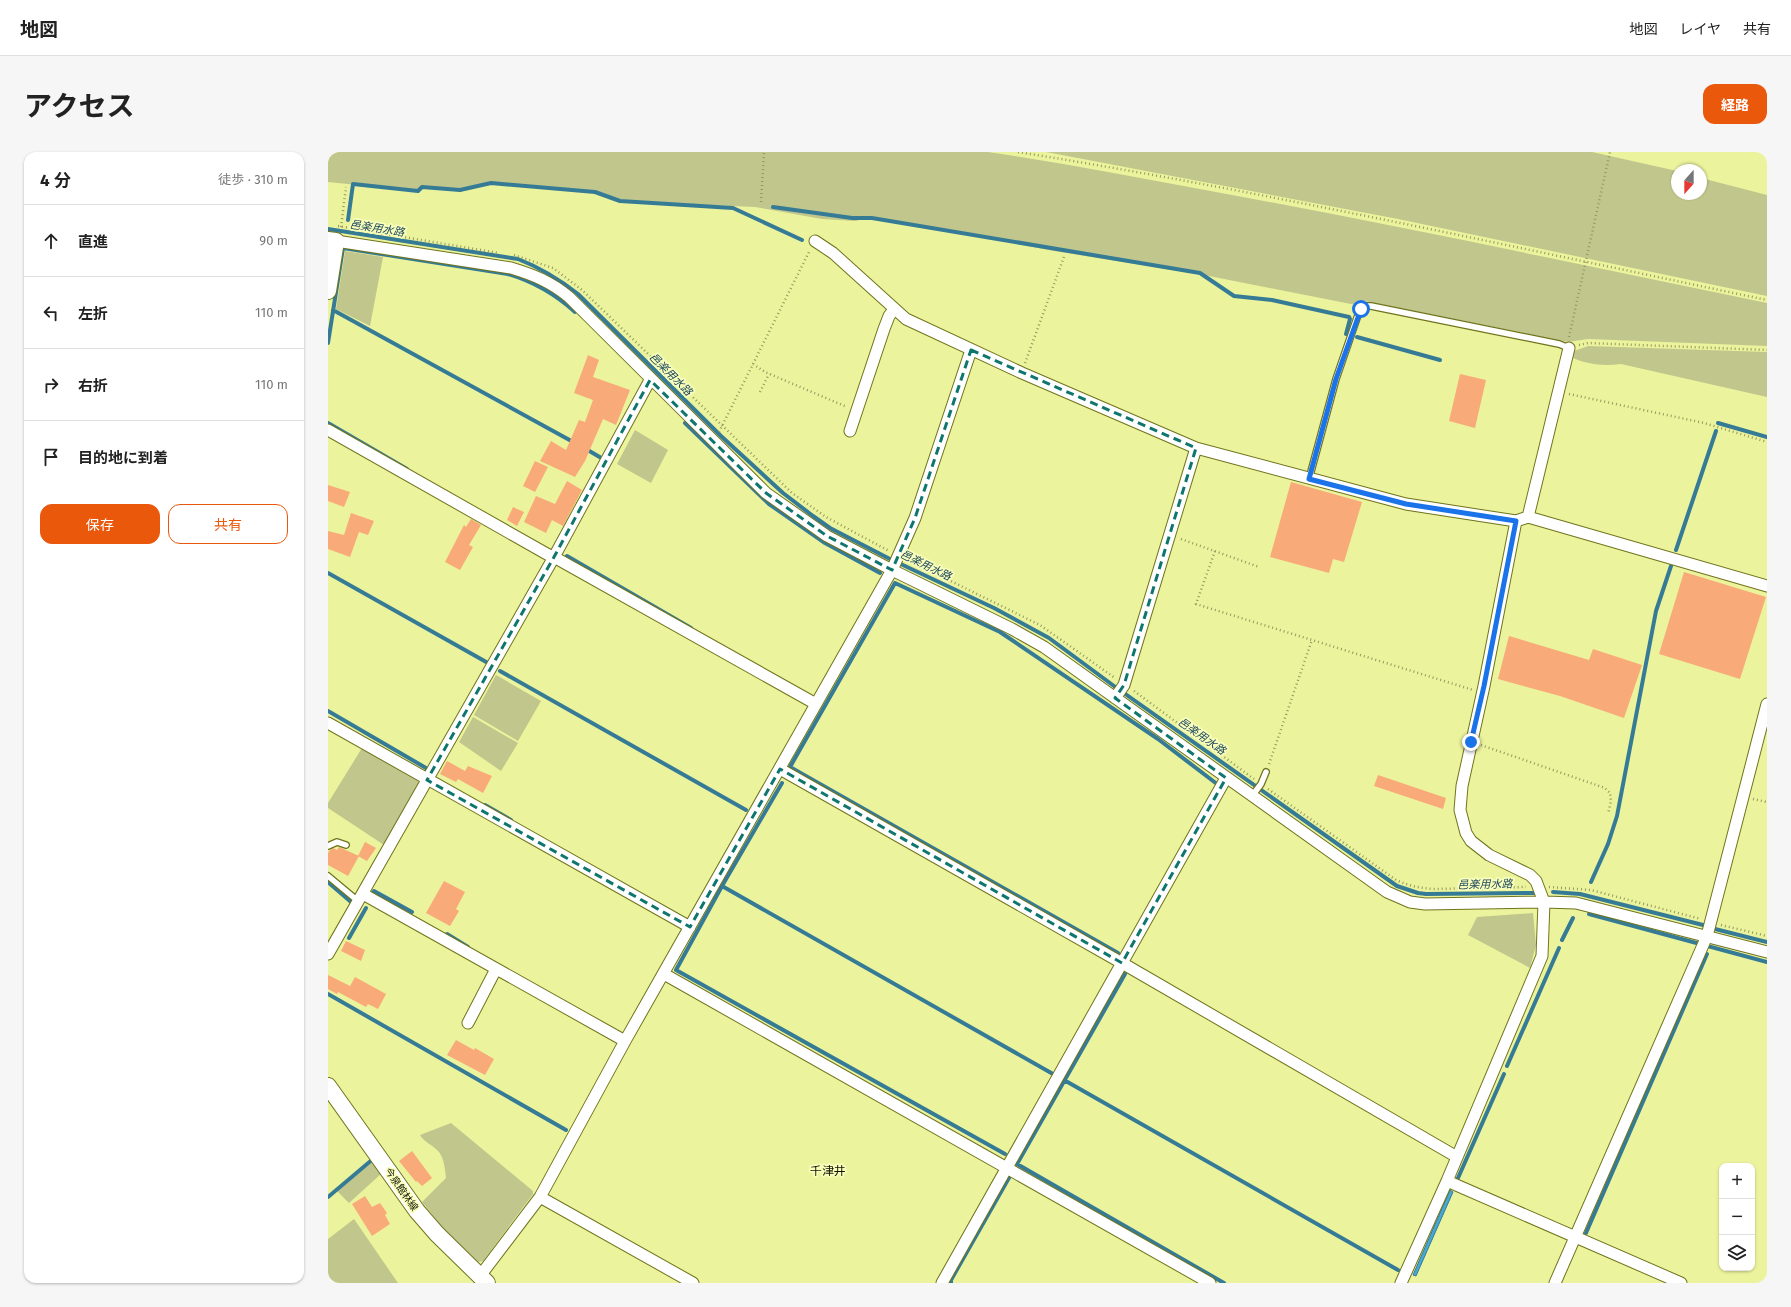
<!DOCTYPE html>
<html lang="ja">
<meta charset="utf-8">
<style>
:root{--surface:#fff;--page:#f6f6f6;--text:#222;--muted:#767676;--line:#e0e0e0;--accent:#ea580c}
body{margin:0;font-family:"Fira Sans","Noto Sans JP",sans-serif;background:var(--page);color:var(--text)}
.controls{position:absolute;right:12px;bottom:12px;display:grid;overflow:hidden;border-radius:8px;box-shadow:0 1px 3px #0004}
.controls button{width:36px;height:36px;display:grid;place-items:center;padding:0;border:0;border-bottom:1px solid var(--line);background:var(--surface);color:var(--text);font:20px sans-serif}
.compass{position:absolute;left:1343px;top:12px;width:36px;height:36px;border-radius:50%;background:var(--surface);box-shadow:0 1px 3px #0004;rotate:201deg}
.stop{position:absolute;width:12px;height:12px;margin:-9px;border:3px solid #1a73e8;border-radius:50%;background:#fff}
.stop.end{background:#1a73e8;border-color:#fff;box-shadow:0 1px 4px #0008}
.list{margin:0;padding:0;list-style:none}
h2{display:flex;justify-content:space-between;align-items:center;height:52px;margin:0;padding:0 16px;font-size:17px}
h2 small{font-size:13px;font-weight:400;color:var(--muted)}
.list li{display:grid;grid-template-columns:26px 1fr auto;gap:12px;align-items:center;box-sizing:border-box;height:72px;padding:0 16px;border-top:1px solid var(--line)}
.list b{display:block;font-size:15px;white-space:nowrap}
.list em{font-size:13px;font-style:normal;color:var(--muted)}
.actions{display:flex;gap:8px;padding:12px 16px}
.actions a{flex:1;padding:9px 0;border:1px solid var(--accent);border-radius:12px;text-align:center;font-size:14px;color:var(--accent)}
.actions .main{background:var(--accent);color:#fff}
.icon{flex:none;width:22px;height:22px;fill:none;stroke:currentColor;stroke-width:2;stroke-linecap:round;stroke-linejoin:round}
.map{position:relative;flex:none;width:1439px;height:1131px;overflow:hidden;border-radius:12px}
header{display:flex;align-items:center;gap:24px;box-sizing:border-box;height:56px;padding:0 20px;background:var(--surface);border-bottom:1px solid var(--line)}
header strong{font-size:19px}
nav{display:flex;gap:22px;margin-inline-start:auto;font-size:14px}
.intro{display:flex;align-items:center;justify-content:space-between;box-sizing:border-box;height:96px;padding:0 24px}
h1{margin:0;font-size:28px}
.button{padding:10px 18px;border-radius:12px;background:var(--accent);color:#fff;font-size:14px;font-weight:700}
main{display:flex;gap:24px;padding:0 24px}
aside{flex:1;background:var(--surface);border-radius:12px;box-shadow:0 1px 3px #0004}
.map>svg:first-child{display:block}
.green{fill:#c1c68c}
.water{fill:#45a8d6;stroke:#367b96}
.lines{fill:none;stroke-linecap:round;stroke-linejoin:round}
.stream{stroke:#367b96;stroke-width:4}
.building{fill:#f9aa79}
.service-casing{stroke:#70741c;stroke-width:8}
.minor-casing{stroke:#70741c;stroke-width:13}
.secondary-casing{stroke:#70741c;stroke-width:18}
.path{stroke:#95995e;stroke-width:2.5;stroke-dasharray:1 3;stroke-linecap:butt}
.service{stroke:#fff;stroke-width:5.5}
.minor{stroke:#fff;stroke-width:11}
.secondary{stroke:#fff;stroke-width:16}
.route{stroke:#1a73e8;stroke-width:5}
.marked{fill:none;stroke:#0f766e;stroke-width:3;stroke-dasharray:8 5;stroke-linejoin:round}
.labels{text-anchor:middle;stroke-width:3.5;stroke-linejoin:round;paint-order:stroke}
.street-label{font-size:10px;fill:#121200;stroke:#f9ffbb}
.water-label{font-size:11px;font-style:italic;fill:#214a5e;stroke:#f9ffbb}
.quarter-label{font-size:12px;fill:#121200;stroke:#f9ffbb}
</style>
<header>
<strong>地図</strong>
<nav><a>地図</a><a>レイヤ</a><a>共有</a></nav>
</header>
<div class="intro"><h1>アクセス</h1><a class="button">経路</a></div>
<main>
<aside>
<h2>4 分<small>徒歩 · 310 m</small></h2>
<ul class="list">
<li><svg class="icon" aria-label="ahead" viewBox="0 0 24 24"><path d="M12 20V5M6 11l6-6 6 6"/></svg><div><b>直進</b></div><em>90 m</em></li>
<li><svg class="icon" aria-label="left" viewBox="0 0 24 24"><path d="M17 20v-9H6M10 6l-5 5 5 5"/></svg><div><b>左折</b></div><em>110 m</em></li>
<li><svg class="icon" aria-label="right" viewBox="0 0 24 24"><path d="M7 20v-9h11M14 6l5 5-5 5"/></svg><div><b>右折</b></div><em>110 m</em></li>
<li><svg class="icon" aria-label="arrive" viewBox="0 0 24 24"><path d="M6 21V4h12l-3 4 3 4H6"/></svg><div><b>目的地に到着</b></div></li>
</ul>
<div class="actions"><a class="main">保存</a><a>共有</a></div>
</aside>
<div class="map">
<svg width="1439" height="1131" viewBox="0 0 1439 1131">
<rect width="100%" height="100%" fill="#ecf39d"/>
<path class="green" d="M0,0H660C737,11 812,26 888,40C1072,74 1255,113 1439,151V194L1260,187L1240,190L1036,149L1028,153L876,123L726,99L543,64L528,69L494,67L427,55L292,49L267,40L163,31L132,38L94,35L90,39L0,30Z
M718,0H1264L1349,19V42H1373V26L1439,43V144L1070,67Z
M17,99L55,105L42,174L8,157Z
M1260,194L1439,200V245L1293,212C1276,214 1261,213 1245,206L1246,199Z
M307,278L340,298L323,331L289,312Z
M168,523L213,549L190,589L146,563Z
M145,565L190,591L173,619L131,590Z
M34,596L89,626L91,632L56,693L0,656V651Z
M1205,761L1208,793L1202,816L1140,783L1149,765Z
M123,971L205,1039V1042L155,1109L150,1110L118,1079L94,1050L118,1026C117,1017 116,1004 109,998C103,992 96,990 92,983Z
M46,1009L54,1021L21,1051L9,1039Z
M26,1067L70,1131H0V1087Z"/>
<path class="water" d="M1122,1038L1125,1040L1088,1124L1085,1123Z"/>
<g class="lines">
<path class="stream" d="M445,55L524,66H544L872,121L906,144L944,148L1021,165L1022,167L1018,182
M20,68L25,32L90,39L94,35L132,38L163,31L267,40L292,49L405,56L474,88
M0,77L190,107C213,116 231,127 250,142L393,284L455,341L485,364L502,376L560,406L666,456L721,486L786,534L1069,734L1090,741L1098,742L1206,741
M5,158L247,291
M1029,185L1112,208
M0,191L15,96L180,122C207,130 227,142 247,160
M0,271L79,317
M357,271L441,352L497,391L552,421
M1390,271L1439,285
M258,297L275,307
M1348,398L1388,279
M239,404L363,476
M0,421L160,511
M172,519L418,658
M0,559L98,616
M454,631L394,734L348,818L677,1002
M157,653L183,668
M0,730L23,750
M1263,730L1280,692L1289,664L1328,459L1343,414
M394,734L725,922
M46,739L84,760
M1225,740L1252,742L1375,773
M1261,762L1439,810
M1387,777L1439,790
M119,782L140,795
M21,786L38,756
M1234,788L1245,766
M790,801L462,615L567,431L672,480L830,587L889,632
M797,822L689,1012L896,1131
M0,842L238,978
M1179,914L1231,796
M736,928L1070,1118
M1130,1026L1176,922
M0,1045L45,1007
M1258,1081L1379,802
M623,1131V1128L682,1024"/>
</g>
<path class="building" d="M260,203L271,208L265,225L302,238L288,273L275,267L257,309L247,325L212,309L223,289L238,298L251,268L257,270L265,248L246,241Z
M1132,222L1158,228L1147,276L1121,269Z
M207,309L220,315L207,340L195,334Z
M239,329L254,338L235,374L224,368L218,381L196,370L208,344L227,352Z
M963,330L1034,350L1016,410L1005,407L1001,421L942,405Z
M0,333L22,340L16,355L0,349Z
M185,355L196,360L189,374L179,368Z
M23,361L46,369L40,383L31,380L22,405L0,397V379L16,383Z
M143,367L153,373L141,393L145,395L132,418L117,410L136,373L138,375Z
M1356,420L1438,445L1412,527L1331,502Z
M1181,484L1261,508L1265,497L1314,513L1296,566L1232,544L1170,527Z
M119,609L137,619L140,614L164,624L155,641L130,627L128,630L112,622Z
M1050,623L1118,646L1115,657L1046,634Z
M37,690L48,696L39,709L30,704Z
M11,695L31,704L20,724L0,713V701L2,698L5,696L9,698Z
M116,729L137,740L128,757L131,759L122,774L98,761Z
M18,789L37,798L33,809L13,799Z
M0,823L22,834L27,825L58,842L50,857L40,852L38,855L10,840L9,842L0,837Z
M128,888L146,898L147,896L166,907L157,923L119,903Z
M84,999L104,1026L94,1034L89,1029L88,1030L71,1009Z
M37,1044L44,1055L52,1051L59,1061L57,1063L62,1072L44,1084L24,1052Z"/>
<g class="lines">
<defs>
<path id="service" d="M981,327L1008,227L1030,163L1036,154H1043L1231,192L1241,196
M924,644L933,632L938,620
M0,694L9,690L18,693
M0,724L30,749"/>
<path id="minor" d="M8,89L183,116C206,123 223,130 241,145L438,341L499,384L564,418L684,477L716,495L1059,740L1082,750L1097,752L1216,750L1248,751L1439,800
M487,89L505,101L578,167L694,221L868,296L1078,352L1188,369L1200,365L1439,434
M0,278L226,406
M522,279L556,177L561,164L566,157
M1200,365L1241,196
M226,405L488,552
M787,546L796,533L868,296
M0,571L362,775
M452,617L794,811L1129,1005
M35,742L297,889
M0,802L226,405L322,228
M336,822L882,1131
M140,871L168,817
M1119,1029L1353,1131
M212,1045L365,1131
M152,1124L212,1045L297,889L564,418L587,366L643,198
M614,1131L898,626
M1073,1131L1119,1029L1214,804L1216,750L1208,729L1202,723L1161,703L1143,689L1138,681L1132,658L1134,634L1156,534L1188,369
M1227,1131L1379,784L1439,552"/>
<path id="secondary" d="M0,88L8,89L0,139
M0,934L89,1059L109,1082L159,1131"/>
</defs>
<use href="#service" class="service-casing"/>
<use href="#minor" class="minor-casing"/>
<use href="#secondary" class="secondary-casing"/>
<path class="path" d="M690,0C941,40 1190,96 1439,148
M1436,0L1439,1
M433,50L436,0
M10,74L171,101
M13,75L18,35
M186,103L225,116L254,138L464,341L498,365L561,399
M1241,185L1282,0
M1251,193L1260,191L1439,198
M697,211L736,105
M425,212L437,220L519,255
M432,240L441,222
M1241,242L1376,271L1439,290
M391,280L482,98
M853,387L931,415
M887,399L868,452L1145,538
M580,408L712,473L787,526
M806,539L926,627
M1153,593L1277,636L1282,641L1283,649L1280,662
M941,612L984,488
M940,637L1068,728C1081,734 1092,736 1106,737L1198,735
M1425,647L1439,650
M1221,735L1263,738L1373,767
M1393,773L1439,784"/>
<use href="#service" class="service"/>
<use href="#minor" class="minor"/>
<use href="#secondary" class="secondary"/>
</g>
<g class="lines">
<path class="route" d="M1033,157L1008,227L981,327L1078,352L1188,369L1156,534L1143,590"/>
</g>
<path class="marked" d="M643,198L868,296L796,533L787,546L898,626L794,811L452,617L362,775L99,628L226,405L322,228L438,341L499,384L564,418L587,366Z"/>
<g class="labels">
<g class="street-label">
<text transform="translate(74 1037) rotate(55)" y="4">今泉館林線</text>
</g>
<g class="water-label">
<text transform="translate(49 76) rotate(9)" y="4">邑楽用水路</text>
<text transform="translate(343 222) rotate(45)" y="4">邑楽用水路</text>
<text transform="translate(598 413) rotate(26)" y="4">邑楽用水路</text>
<text transform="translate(874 584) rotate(35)" y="4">邑楽用水路</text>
<text transform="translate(1157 732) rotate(-1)" y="4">邑楽用水路</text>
</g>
<g class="quarter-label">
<text x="500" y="1023">千津井</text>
</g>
</g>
</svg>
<div class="controls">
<button>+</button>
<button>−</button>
<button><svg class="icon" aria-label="layers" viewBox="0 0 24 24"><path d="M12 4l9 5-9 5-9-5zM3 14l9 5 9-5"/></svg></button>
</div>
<svg class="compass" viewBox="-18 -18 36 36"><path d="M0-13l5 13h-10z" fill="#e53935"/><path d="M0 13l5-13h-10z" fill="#767676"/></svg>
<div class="stop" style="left:1033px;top:157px"></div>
<div class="stop end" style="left:1143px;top:590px"></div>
</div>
</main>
